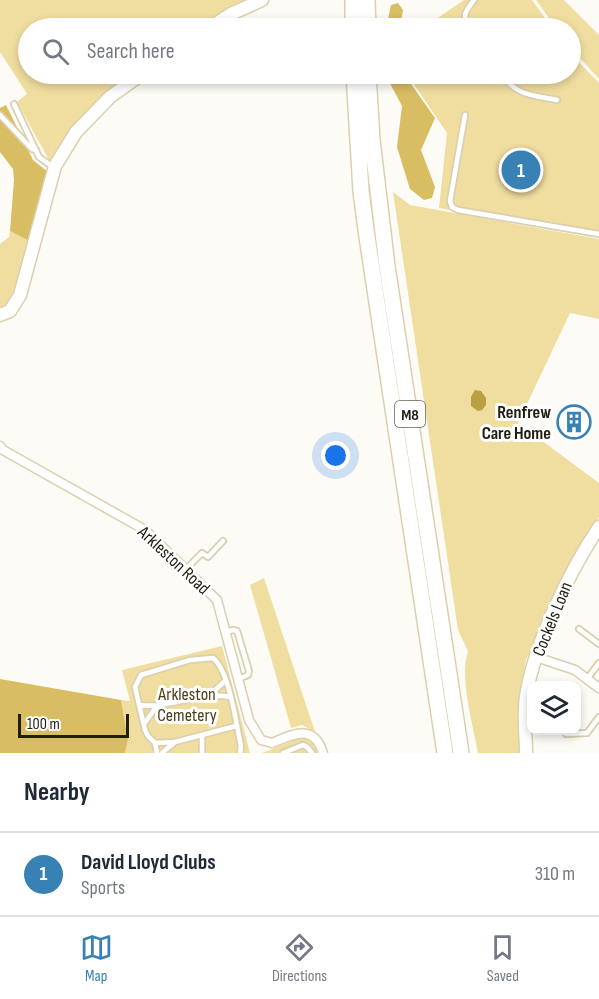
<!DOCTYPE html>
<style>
:root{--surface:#fff;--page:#f2f2f3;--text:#1f2937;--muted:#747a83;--line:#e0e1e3;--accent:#3881b5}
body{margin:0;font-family:"Sofia Sans Condensed",sans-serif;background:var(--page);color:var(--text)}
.controls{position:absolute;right:18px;bottom:18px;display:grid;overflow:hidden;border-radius:12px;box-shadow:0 3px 9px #0003}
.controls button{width:54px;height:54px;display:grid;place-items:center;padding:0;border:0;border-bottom:2px solid var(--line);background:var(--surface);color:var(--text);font:30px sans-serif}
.scale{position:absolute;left:18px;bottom:15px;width:111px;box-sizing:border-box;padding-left:6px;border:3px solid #211d11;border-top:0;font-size:16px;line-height:21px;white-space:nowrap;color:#211d11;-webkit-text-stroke:4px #fff;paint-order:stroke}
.you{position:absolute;left:336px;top:456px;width:21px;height:21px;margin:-15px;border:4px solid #fff;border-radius:50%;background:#1a73e8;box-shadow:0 0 0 9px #1a73e833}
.badge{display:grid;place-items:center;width:39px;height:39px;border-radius:50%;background:var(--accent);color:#fff;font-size:20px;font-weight:700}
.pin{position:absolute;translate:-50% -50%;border:3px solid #fff;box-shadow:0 2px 6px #0006}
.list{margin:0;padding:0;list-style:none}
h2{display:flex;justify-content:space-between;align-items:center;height:78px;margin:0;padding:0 24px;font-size:26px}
h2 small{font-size:20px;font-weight:400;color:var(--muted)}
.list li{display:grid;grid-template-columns:39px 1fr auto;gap:18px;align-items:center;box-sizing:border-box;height:84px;padding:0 24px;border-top:2px solid var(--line)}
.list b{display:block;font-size:22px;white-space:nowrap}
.list p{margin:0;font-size:20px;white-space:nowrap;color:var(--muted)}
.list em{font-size:20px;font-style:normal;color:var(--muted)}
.icon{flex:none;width:33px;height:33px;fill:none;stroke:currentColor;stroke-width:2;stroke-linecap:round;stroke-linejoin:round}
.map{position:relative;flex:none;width:599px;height:753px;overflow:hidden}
.search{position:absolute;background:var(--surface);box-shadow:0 3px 9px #0003;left:18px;right:18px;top:18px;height:66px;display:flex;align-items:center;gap:15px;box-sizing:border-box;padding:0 21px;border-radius:33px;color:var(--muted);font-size:22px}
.sheet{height:162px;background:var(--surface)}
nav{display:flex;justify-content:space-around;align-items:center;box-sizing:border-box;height:84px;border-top:2px solid var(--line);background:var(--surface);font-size:16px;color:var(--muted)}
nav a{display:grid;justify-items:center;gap:3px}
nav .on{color:var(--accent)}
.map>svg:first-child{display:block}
.green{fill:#f0dda0}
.forest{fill:#d8bd62}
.water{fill:#ba9f43}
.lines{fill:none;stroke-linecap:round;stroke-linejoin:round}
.lane-casing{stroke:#dad0af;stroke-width:8}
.street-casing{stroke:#dad0af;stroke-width:11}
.secondary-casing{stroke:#dad0af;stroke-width:15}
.highway-casing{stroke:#dad0af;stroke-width:18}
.lane{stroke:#fff;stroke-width:4.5}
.street{stroke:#fff;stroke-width:8}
.secondary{stroke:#fff;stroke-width:12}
.highway{stroke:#fff;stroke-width:15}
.labels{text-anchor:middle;stroke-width:6;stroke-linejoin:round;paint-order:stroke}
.shield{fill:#fff;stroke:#646158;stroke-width:1.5}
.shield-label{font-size:16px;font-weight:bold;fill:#211d11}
.poi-label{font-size:18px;font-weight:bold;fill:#211d11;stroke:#fff;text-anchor:end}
.street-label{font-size:18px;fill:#211d11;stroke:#fff}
.park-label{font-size:18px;fill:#4a3f18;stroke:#fff}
</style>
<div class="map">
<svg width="599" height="753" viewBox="0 0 599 753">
<rect width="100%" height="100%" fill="#fdfbf5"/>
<path class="green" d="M0,0H247L221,12L197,28H28V74H132L122,80L65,136L50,162L17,102L27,94L0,52Z
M464,0H532L552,28H423Z
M536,0H564L599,35V79L571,48L570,28H556Z
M571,54L599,83V236L439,208L447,133L407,74H570Z
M393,192L410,205L599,239V319L570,313L518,423L599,483V517L585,538L526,660L521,699L520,753H478C473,724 459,678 468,651L458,630Z
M10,231L29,241L11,298L0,310V244L9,237Z
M264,578L315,732L302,725L291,728L250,585Z
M222,646L250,753H125L128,740L121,700L130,701L122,670Z
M303,737L312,742L318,753H262Z"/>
<path class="forest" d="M398,3L403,10L400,28H386L391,5Z
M385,74H404L435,118L421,150L435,187L432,198L424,200L410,189L397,147L402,106Z
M6,105L33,160L48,172L29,241L10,231L14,180L13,169L0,152V108Z
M0,679L121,700L128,740L125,753H0Z"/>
<path class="water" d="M475,390L481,391L486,398V405L482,410L478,411L471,406V397Z"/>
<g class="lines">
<defs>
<path id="lane" d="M470,28C461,16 465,12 474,0
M501,74C517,96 531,95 557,100
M14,104L39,157L53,167
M0,115L32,149L36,150
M465,115L450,201L452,207L458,210L599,234
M185,570L202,553L208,557L223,541
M579,629L599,644
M225,632L233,630L237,631L249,671L248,675L238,679
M587,679L599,663
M212,693L225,681
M140,705C171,709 199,691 230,697
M144,724L156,707
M566,734L587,733L599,717
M155,743L148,736L145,730L135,687L141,675L190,660L213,658C230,672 236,724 241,746L240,753
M157,753L155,743L175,742L236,726
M162,753L175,742
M202,753V736
M283,753L303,745L307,747L312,753"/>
<path id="street" d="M0,446L3,450L145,530L217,600L249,720L261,740L272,743C293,734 314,723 323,753
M536,657L575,670L599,688"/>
<path id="secondary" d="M209,28L231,14L262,0
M0,315L10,311L20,295L55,166L76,132L110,97L142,74
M526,753C526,735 523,715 526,697C534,644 569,572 599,527"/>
<path id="highway" d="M353,0V28
M367,0L368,28
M354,74L361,191L366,230L445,753
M368,74L372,140L387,266L461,753"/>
</defs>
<use href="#lane" class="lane-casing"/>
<use href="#street" class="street-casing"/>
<use href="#secondary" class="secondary-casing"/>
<use href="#highway" class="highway-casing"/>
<use href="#lane" class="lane"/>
<use href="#street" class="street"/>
<use href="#secondary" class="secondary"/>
<use href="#highway" class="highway"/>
</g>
<defs>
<symbol id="building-ring" viewBox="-11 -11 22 22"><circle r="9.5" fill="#fff" stroke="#3881b5" stroke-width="1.5"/><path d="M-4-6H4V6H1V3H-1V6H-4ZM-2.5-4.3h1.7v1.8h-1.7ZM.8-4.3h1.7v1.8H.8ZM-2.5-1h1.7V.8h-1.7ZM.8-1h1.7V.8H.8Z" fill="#3881b5"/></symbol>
</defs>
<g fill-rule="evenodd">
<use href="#building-ring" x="555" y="403" width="38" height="38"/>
</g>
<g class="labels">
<rect class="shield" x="395" y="401" width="30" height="26" rx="4.5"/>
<g class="shield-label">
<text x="410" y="420">M8</text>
</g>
<g class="poi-label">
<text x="551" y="418">Renfrew<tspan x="551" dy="21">Care Home</tspan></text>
</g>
<g class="street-label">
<text transform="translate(174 560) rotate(43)" y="6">Arkleston Road</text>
<text transform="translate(552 619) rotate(-68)" y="6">Cockels Loan</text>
</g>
<g class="park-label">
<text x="187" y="700">Arkleston<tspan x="187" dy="21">Cemetery</tspan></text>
</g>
</g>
</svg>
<div class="controls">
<button><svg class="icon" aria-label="layers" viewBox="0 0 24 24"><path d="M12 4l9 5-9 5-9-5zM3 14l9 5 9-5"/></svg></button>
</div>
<div class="scale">100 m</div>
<div class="you"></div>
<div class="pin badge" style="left:521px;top:170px">1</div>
<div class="search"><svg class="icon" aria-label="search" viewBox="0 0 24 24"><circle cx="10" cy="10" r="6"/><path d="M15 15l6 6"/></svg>Search here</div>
</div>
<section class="sheet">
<h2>Nearby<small></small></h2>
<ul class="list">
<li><span class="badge">1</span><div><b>David Lloyd Clubs</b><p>Sports</p></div><em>310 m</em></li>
</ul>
</section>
<nav>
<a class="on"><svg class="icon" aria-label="map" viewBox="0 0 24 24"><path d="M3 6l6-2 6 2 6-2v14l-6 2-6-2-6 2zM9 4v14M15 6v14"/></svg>Map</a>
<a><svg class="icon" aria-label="directions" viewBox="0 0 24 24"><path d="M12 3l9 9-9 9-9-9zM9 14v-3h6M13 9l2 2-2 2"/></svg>Directions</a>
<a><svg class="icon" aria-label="saved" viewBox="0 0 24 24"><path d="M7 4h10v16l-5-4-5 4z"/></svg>Saved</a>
</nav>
